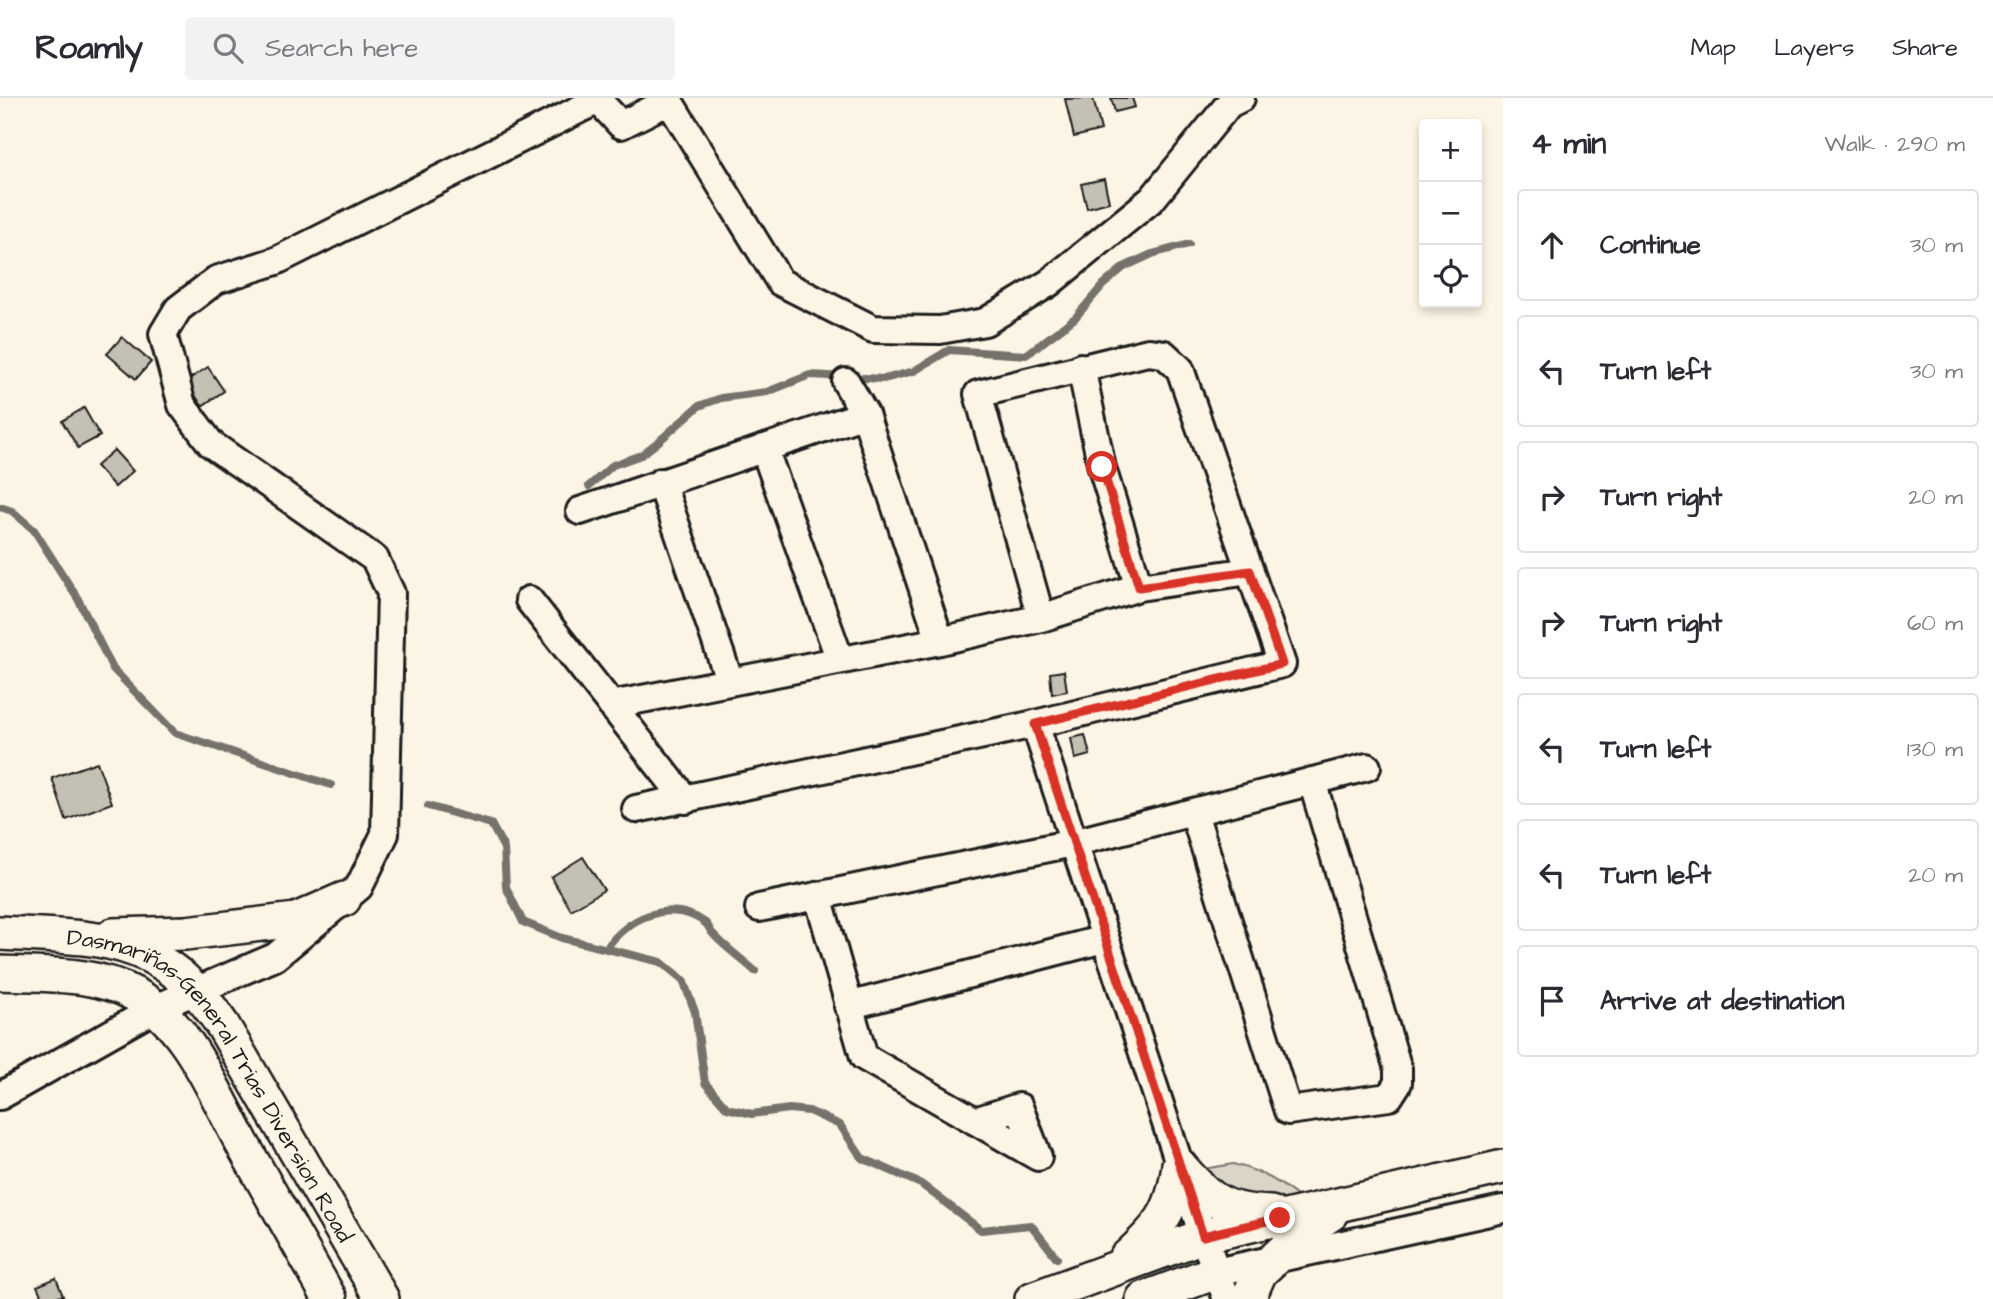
<!DOCTYPE html>
<meta charset="utf-8">
<style>
:root{--surface:#fff;--page:#f2f2f3;--text:#2b2b33;--muted:#7c7c81;--line:#e1e1e2}
body{margin:0;font-family:"Architects Daughter",sans-serif;background:var(--page);color:var(--text)}
.controls{position:absolute;right:21px;top:21px;display:grid;overflow:hidden;border-radius:7px;box-shadow:0 4px 10px #0003}
.controls button{width:63px;height:63px;display:grid;place-items:center;padding:0;border:0;border-bottom:2px solid var(--line);background:var(--surface);color:var(--text);font:35px sans-serif}
.stop{position:absolute;width:21px;height:21px;margin:-16px;border:5px solid #d93025;border-radius:50%;background:#fff}
.stop.end{background:#d93025;border-color:#fff;box-shadow:0 2px 7px #0008}
.list{margin:0;padding:0;list-style:none}
h2{display:flex;justify-content:space-between;align-items:center;height:91px;margin:0;padding:0 28px;font-size:30px}
h2 small{font-size:23px;font-weight:400;color:var(--muted)}
.list li{display:grid;grid-template-columns:46px 1fr auto;gap:21px;align-items:center;box-sizing:border-box;height:112px;margin:0 14px 14px;padding:0 14px;border:2px solid var(--line);border-radius:7px}
.list b{display:block;font-size:26px;white-space:nowrap}
.list em{font-size:23px;font-style:normal;color:var(--muted)}
.icon{flex:none;width:38px;height:38px;fill:none;stroke:currentColor;stroke-width:2;stroke-linecap:round;stroke-linejoin:round}
.map{position:relative;flex:none;width:1503px;height:1201px;overflow:hidden}
header{display:flex;align-items:center;gap:42px;box-sizing:border-box;height:98px;padding:0 35px;background:var(--surface);border-bottom:2px solid var(--line)}
header strong{font-size:33px}
nav{display:flex;gap:38px;margin-inline-start:auto;font-size:24px}
.search{width:490px;height:63px;background:var(--page);display:flex;align-items:center;gap:18px;box-sizing:border-box;padding:0 24px;border-radius:7px;color:var(--muted);font-size:26px}
main{display:flex}
aside{flex:1;background:var(--surface)}
.map>svg:first-child{display:block}
.green{fill:#dbd5c8;stroke:#7c7872;stroke-width:2}
.lines{fill:none;stroke-linecap:round;stroke-linejoin:round}
.stream{stroke:#75726c;stroke-width:8}
.building{fill:#c4c0b3;stroke:#1c1c1c;stroke-width:2}
.minor-casing{stroke:#1c1c1c;stroke-width:32}
.tertiary-casing{stroke:#1c1c1c;stroke-width:38}
.minor{stroke:#fcf5e5;stroke-width:26}
.tertiary{stroke:#fcf5e5;stroke-width:33}
.route{stroke:#d93025;stroke-width:9}
.labels{text-anchor:middle;stroke-width:5;stroke-linejoin:round;paint-order:stroke}
.street-label{font-size:23px;fill:#1c1c1c;stroke:#fcf5e5}
</style>
<header>
<strong>Roamly</strong>
<div class="search"><svg class="icon" aria-label="search" viewBox="0 0 24 24"><circle cx="10" cy="10" r="6"/><path d="M15 15l6 6"/></svg>Search here</div>
<nav><a>Map</a><a>Layers</a><a>Share</a></nav>
</header>
<main>
<div class="map">
<svg width="1503" height="1201" viewBox="0 0 1503 1201">
<rect width="100%" height="100%" fill="#fcf5e5"/>
<filter id="ink" filterUnits="userSpaceOnUse"><feTurbulence type="fractalNoise" baseFrequency=".0143" numOctaves="2"/><feDisplacementMap in="SourceGraphic" scale="14" xChannelSelector="R" yChannelSelector="G"/><feConvolveMatrix kernelMatrix="1 2 1 2 8 2 1 2 1" color-interpolation-filters="sRGB"/></filter>
<g filter="url(#ink)">
<path class="green" d="M1233,1066C1261,1073 1281,1084 1303,1103L1262,1102L1217,1088L1203,1071Z"/>
<g class="lines">
<path class="stream" d="M589,388L613,367L641,357L658,344L699,308L721,300L767,294L810,277L884,281L914,273L949,252L1026,257L1075,220L1103,187L1124,169L1152,156L1189,146
M0,409L12,413L34,432L78,501L113,571L175,635L331,687
M428,708L491,726L504,750L506,789L523,824L562,840L661,864L683,882L695,914L705,985L727,1010L752,1016L789,1011L809,1013L840,1027L862,1060L921,1086L981,1132L1031,1127L1057,1160
M606,851C626,820 670,800 704,824C709,827 710,834 714,837C726,850 742,861 755,873"/>
</g>
<path class="building" d="M1093,0L1101,32L1074,39L1065,1Z
M1111,0H1132L1135,9L1115,14Z
M1104,81L1109,104L1087,110L1081,86Z
M122,239L151,264L136,281L107,256Z
M208,269L224,293L202,308L186,283Z
M84,310L100,338L78,350L62,323Z
M114,352L133,373L115,389L96,368Z
M1064,573L1067,593L1052,596L1050,575Z
M1085,637L1090,657L1075,661L1071,640Z
M97,664L112,705L66,722L52,680Z
M583,759L604,792L571,812L551,779Z
M56,1180L63,1198L43,1201L37,1188Z"/>
<g class="lines">
<defs>
<path id="minor" d="M1081,269L1102,370L1139,489
M846,284L865,316L940,543
M764,350L840,562
M661,384L730,584
M580,413L865,316
M529,502L686,702
M611,607L940,543L1041,520L1139,489L1250,473
M1035,626L1203,1138L1227,1201
M636,711L1035,626L1282,566L1180,271L1164,256L1148,254L978,296L1041,520
M1194,715L1288,1013L1389,999L1398,985V971L1312,683
M818,798L864,959L1038,1059L1019,1009L975,1023
M759,810L1073,745L1367,669
M848,908L1104,841
M0,998L156,910L275,859L359,789L385,736L391,495L375,461L211,346L182,307L163,236L178,211L216,182L276,163L598,2L621,27L669,3L780,184L873,231L940,232L985,224L1049,185L1152,101L1229,6L1241,0
M1216,1174L1503,1111"/>
<g id="tertiary">
<path id="s1" d="M0,835C101,840 163,836 223,928L382,1201"/>
<path d="M113,837L186,835L296,822L344,801"/>
<path d="M0,875C45,877 96,874 136,897C189,926 215,997 243,1047C272,1099 301,1150 330,1201"/>
<path d="M1179,1067C1209,1102 1224,1114 1271,1115"/>
<path d="M1125,1161C1160,1129 1173,1115 1179,1067"/>
<path d="M1032,1201L1203,1138L1503,1069"/>
<path d="M1143,1201L1216,1174"/>
<path d="M1248,1201L1260,1174L1301,1136L1332,1115"/>
</g>
</defs>
<use href="#minor" class="minor-casing"/>
<use href="#tertiary" class="tertiary-casing"/>
<use href="#minor" class="minor"/>
<use href="#tertiary" class="tertiary"/>
</g>
</g>
<g class="lines" filter="url(#ink)">
<path class="route" d="M1102,369L1139,489L1250,473L1282,566L1035,626L1203,1138L1280,1120"/>
</g>
<g class="labels">
<g class="street-label">
<text dy="8" stroke="none"><textPath href="#s1" startOffset="285">Dasmariñas-General Trias Diversion Road</textPath></text>
</g>
</g>
</svg>
<div class="controls">
<button>+</button>
<button>−</button>
<button><svg class="icon" aria-label="locate" viewBox="0 0 24 24"><circle cx="12" cy="12" r="6"/><path d="M12 2v4M12 18v4M2 12h4M18 12h4"/></svg></button>
</div>
<div class="stop" style="left:1102px;top:369px"></div>
<div class="stop end" style="left:1280px;top:1120px"></div>
</div>
<aside>
<h2>4 min<small>Walk · 290 m</small></h2>
<ul class="list">
<li><svg class="icon" aria-label="ahead" viewBox="0 0 24 24"><path d="M12 20V5M6 11l6-6 6 6"/></svg><div><b>Continue</b></div><em>30 m</em></li>
<li><svg class="icon" aria-label="left" viewBox="0 0 24 24"><path d="M17 20v-9H6M10 6l-5 5 5 5"/></svg><div><b>Turn left</b></div><em>30 m</em></li>
<li><svg class="icon" aria-label="right" viewBox="0 0 24 24"><path d="M7 20v-9h11M14 6l5 5-5 5"/></svg><div><b>Turn right</b></div><em>20 m</em></li>
<li><svg class="icon" aria-label="right" viewBox="0 0 24 24"><path d="M7 20v-9h11M14 6l5 5-5 5"/></svg><div><b>Turn right</b></div><em>60 m</em></li>
<li><svg class="icon" aria-label="left" viewBox="0 0 24 24"><path d="M17 20v-9H6M10 6l-5 5 5 5"/></svg><div><b>Turn left</b></div><em>130 m</em></li>
<li><svg class="icon" aria-label="left" viewBox="0 0 24 24"><path d="M17 20v-9H6M10 6l-5 5 5 5"/></svg><div><b>Turn left</b></div><em>20 m</em></li>
<li><svg class="icon" aria-label="arrive" viewBox="0 0 24 24"><path d="M6 21V4h12l-3 4 3 4H6"/></svg><div><b>Arrive at destination</b></div></li>
</ul>
</aside>
</main>
